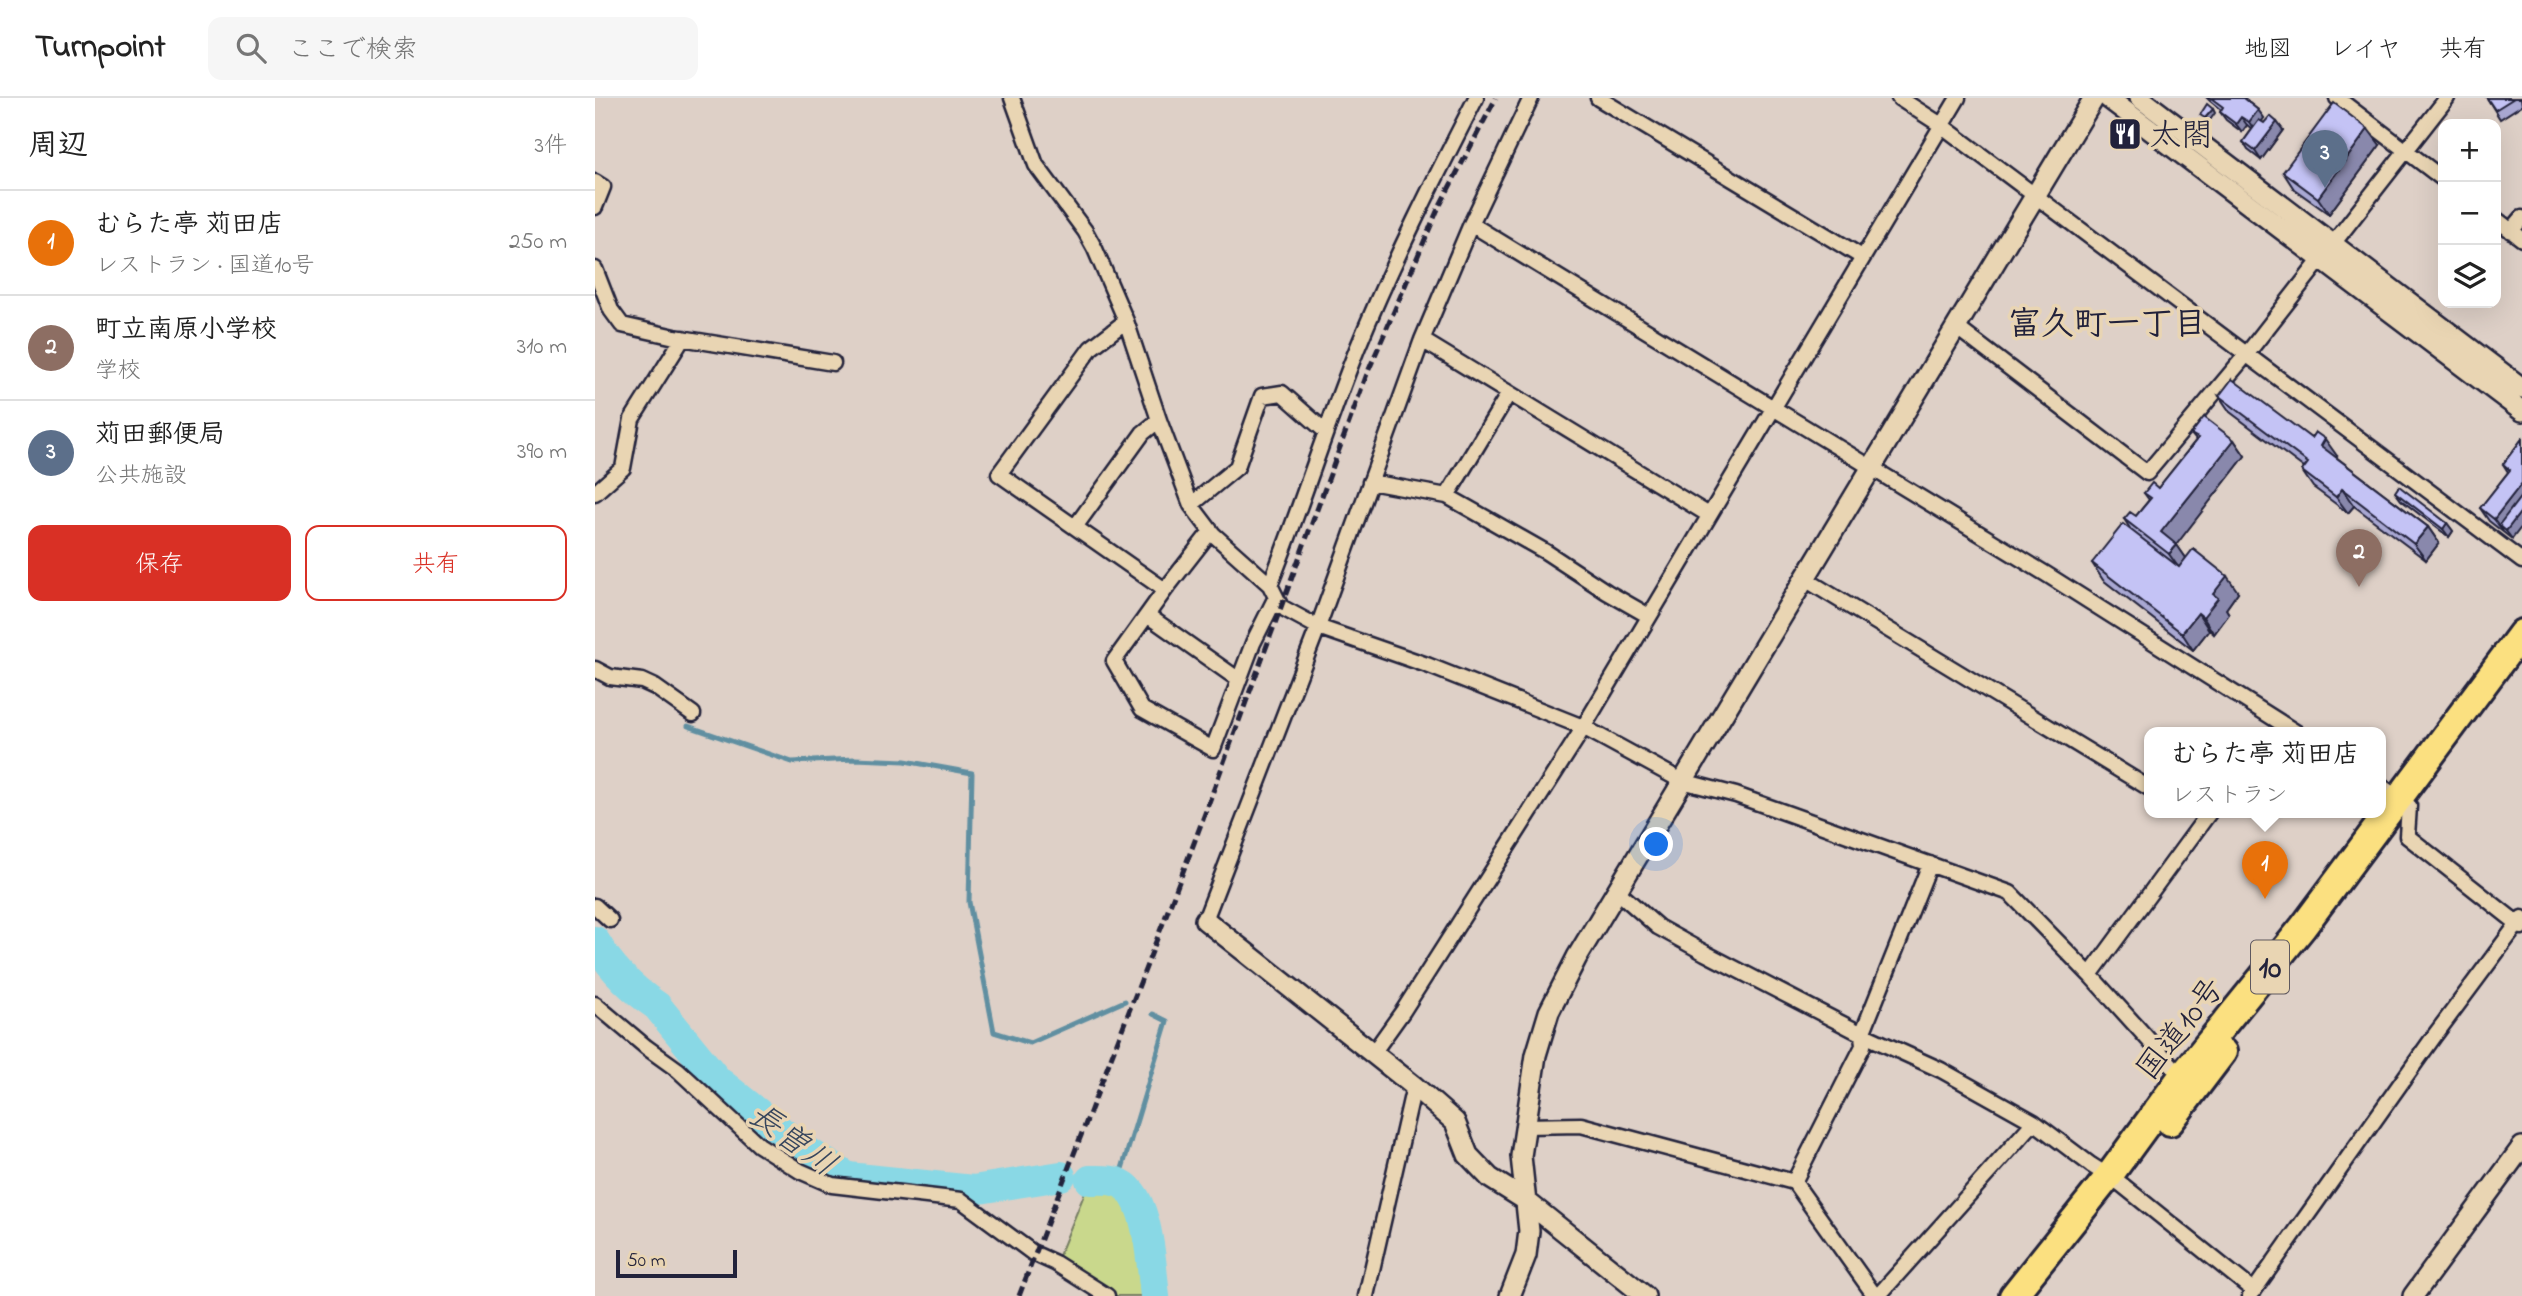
<!DOCTYPE html>
<html lang="ja">
<meta charset="utf-8">
<style>
:root{--surface:#fff;--page:#f6f6f6;--text:#222;--muted:#767676;--line:#e0e0e0;--accent:#d93025}
body{margin:0;font-family:"Indie Flower","Klee One",sans-serif;background:var(--page);color:var(--text)}
.controls{position:absolute;right:21px;top:21px;display:grid;overflow:hidden;border-radius:14px;box-shadow:0 7px 28px #0002}
.controls button{width:63px;height:63px;display:grid;place-items:center;padding:0;border:0;border-bottom:2px solid var(--line);background:var(--surface);color:var(--text);font:35px sans-serif}
.scale{position:absolute;left:21px;bottom:18px;width:121px;box-sizing:border-box;padding-left:7px;border:4px solid #22223b;border-top:0;font-size:19px;line-height:24px;white-space:nowrap;color:#22223b;-webkit-text-stroke:5px #e9d5b3;paint-order:stroke}
.you{position:absolute;left:1062px;top:747px;width:24px;height:24px;margin:-18px;border:5px solid #fff;border-radius:50%;background:#1a73e8;box-shadow:0 0 0 10px #1a73e833}
.badge{display:grid;place-items:center;width:46px;height:46px;border-radius:50%;background:var(--accent);color:#fff;font-size:23px;font-weight:700}
.pin{position:absolute;translate:-50% -58px;filter:drop-shadow(0 2px 4px #0008)}
.pin::after{content:'';position:absolute;top:37px;width:24px;height:21px;background:inherit;clip-path:polygon(0 0,100% 0,50% 100%)}
.popup{position:absolute;left:1549px;top:629px;width:242px;height:91px;box-sizing:border-box;display:grid;place-content:center;border-radius:14px;background:var(--surface);filter:drop-shadow(0 2px 5px #0005);font-size:23px;white-space:nowrap;color:var(--muted)}
.popup b{font-size:26px;color:var(--text)}
.popup::after{content:'';position:absolute;left:50%;top:100%;margin-left:-14px;border:14px solid transparent;border-top-color:var(--surface)}
.list{margin:0;padding:0;list-style:none}
h2{display:flex;justify-content:space-between;align-items:center;height:91px;margin:0;padding:0 28px;font-size:30px}
h2 small{font-size:23px;font-weight:400;color:var(--muted)}
.list li{display:grid;grid-template-columns:46px 1fr auto;gap:21px;align-items:center;box-sizing:border-box;height:105px;padding:0 28px;border-top:2px solid var(--line)}
.list b{display:block;font-size:26px;white-space:nowrap}
.list p{margin:0;font-size:23px;white-space:nowrap;color:var(--muted)}
.list em{font-size:23px;font-style:normal;color:var(--muted)}
.actions{display:flex;gap:14px;padding:21px 28px}
.actions a{flex:1;padding:16px 0;border:2px solid var(--accent);border-radius:14px;text-align:center;font-size:24px;color:var(--accent)}
.actions .main{background:var(--accent);color:#fff}
.icon{flex:none;width:38px;height:38px;fill:none;stroke:currentColor;stroke-width:2;stroke-linecap:round;stroke-linejoin:round}
.map{position:relative;flex:none;width:1927px;height:1198px;overflow:hidden}
header{display:flex;align-items:center;gap:42px;box-sizing:border-box;height:98px;padding:0 35px;background:var(--surface);border-bottom:2px solid var(--line)}
header strong{font-size:33px}
nav{display:flex;gap:38px;margin-inline-start:auto;font-size:24px}
.search{width:490px;height:63px;background:var(--page);display:flex;align-items:center;gap:18px;box-sizing:border-box;padding:0 24px;border-radius:14px;color:var(--muted);font-size:26px}
main{display:flex}
aside{flex:1;background:var(--surface)}
.map>svg:first-child{display:block}
.green{fill:#c9d88c;stroke:#767d64;stroke-width:2}
.lines{fill:none;stroke-linecap:round;stroke-linejoin:round}
.stream{stroke:#608fa1;stroke-width:5}
.river{stroke:#89d8e5;stroke-width:30}
.street-casing{stroke:#22223b;stroke-width:19}
.secondary-casing{stroke:#22223b;stroke-width:24}
.highway-casing{stroke:#22223b;stroke-width:32}
.street{stroke:#e9d5b3;stroke-width:14}
.secondary{stroke:#e9d5b3;stroke-width:19}
.highway{stroke:#fbe080;stroke-width:26}
.rail{stroke:#22223b;stroke-width:5;stroke-dasharray:10 5;stroke-linecap:butt}
.wall{fill:#a9a8d3;stroke:#22223b;stroke-width:2}
.shaded-wall{fill:#8988ac;stroke:#22223b;stroke-width:2}
.building{fill:#c4c3f5;stroke:#22223b;stroke-width:2}
.labels{text-anchor:middle;stroke-width:7;stroke-linejoin:round;paint-order:stroke}
.shield{fill:#e9d5b3;stroke:#5e585f;stroke-width:2}
.shield-label{font-size:30px;font-weight:bold;fill:#22223b}
.poi-label{font-size:32px;fill:#22223b;stroke:#e9d5b3;text-anchor:start}
.street-label{font-size:32px;fill:#22223b;stroke:#e9d5b3}
.neighbourhood-label{font-size:33px;font-weight:bold;fill:#22223b;stroke:#e9d5b3}
.water-label{font-size:33px;font-style:italic;fill:#37465d;stroke:#e9d5b3}
</style>
<header>
<strong>Turnpoint</strong>
<div class="search"><svg class="icon" aria-label="search" viewBox="0 0 24 24"><circle cx="10" cy="10" r="6"/><path d="M15 15l6 6"/></svg>ここで検索</div>
<nav><a>地図</a><a>レイヤ</a><a>共有</a></nav>
</header>
<main>
<aside>
<h2>周辺<small>3件</small></h2>
<ul class="list">
<li><span class="badge" style="background:#e8710a">1</span><div><b>むらた亭 苅田店</b><p>レストラン · 国道10号</p></div><em>250 m</em></li>
<li><span class="badge" style="background:#8d6e63">2</span><div><b>町立南原小学校</b><p>学校</p></div><em>310 m</em></li>
<li><span class="badge" style="background:#5c6f8a">3</span><div><b>苅田郵便局</b><p>公共施設</p></div><em>390 m</em></li>
</ul>
<div class="actions"><a class="main">保存</a><a>共有</a></div>
</aside>
<div class="map">
<svg width="1927" height="1198" viewBox="0 0 1927 1198">
<rect width="100%" height="100%" fill="#ded0c7"/>
<filter id="ink" filterUnits="userSpaceOnUse"><feTurbulence type="fractalNoise" baseFrequency=".0143" numOctaves="2"/><feDisplacementMap in="SourceGraphic" scale="14" xChannelSelector="R" yChannelSelector="G"/><feConvolveMatrix kernelMatrix="1 2 1 2 8 2 1 2 1" color-interpolation-filters="sRGB"/></filter>
<g filter="url(#ink)">
<path class="green" d="M495,1082C503,1082 514,1081 522,1084C555,1093 556,1169 560,1198H512L461,1165Z"/>
<g class="lines">
<path class="stream" d="M93,628L197,664L260,661L310,663L377,675L374,804L399,934L435,945L530,903
M523,1084L572,923L558,916"/>
<path class="river" d="M0,843C15,869 37,891 62,908L122,982L207,1050L253,1079L378,1092L466,1078
M495,1082C503,1082 514,1081 522,1084C555,1094 556,1169 560,1198"/>
<defs>
<path id="street" d="M417,0L441,67L490,133L500,151L531,223L564,322L596,407L618,436L675,487L686,509L723,529L832,567L988,629L1087,683L1141,697L1415,795L1495,877L1589,981
M1003,0L1267,159
M1304,0L1346,27L1927,463
M1742,0L1848,81
M0,84L8,89L0,109
M1901,121L1927,141
M876,126L1451,476L1702,635
M1916,133L1927,120
M0,171L16,212L27,227L80,239L238,265
M531,223L496,250L404,376L570,492L616,433
M1361,229L1552,375L1651,257L1852,0
M827,242L1114,417
M775,384L852,398L951,454L1012,494L1054,518
M0,395L28,370L37,321L88,240
M852,398L914,295
M596,407L642,369L667,298L687,295L730,333
M480,429L548,335L564,322
M1210,481L1554,690
M675,487C706,409 731,329 762,251C797,165 839,82 881,0
M570,492L519,563L547,611L618,651L658,545L681,499
M552,517L644,582
M0,571L15,579L47,583L60,589L98,616
M1786,688L1814,708L1812,738L1927,829
M1022,793L1063,829L1110,855L1267,936L1346,972L1439,1024L1496,1067L1526,1086L1659,1193
M0,808L15,822
M610,822L723,529L827,242L876,126L936,0
M1495,877L1614,715
M0,906L51,949L83,972L164,1047L205,1073L237,1087L366,1102L438,1155L460,1165L512,1198
M778,955L808,913L982,640L1363,0
M929,1028L986,1027L1199,1084L1280,1198
M1199,1084L1268,948L1267,936L1335,766
M771,1198L819,988
M1283,1198L1439,1024
M1655,1198L1840,937L1927,820"/>
<path id="secondary" d="M1513,0L1927,313
M1545,0L1927,290
M610,822L819,988L860,1024L873,1057L895,1080L930,1102L1050,1198
M915,1198L931,1157L934,1133L926,1058L941,957L954,914L982,859L1499,0
M1818,1198L1927,1049"/>
<path id="highway" d="M1575,1024L1628,954
M1418,1198L1514,1078L1587,978L1708,829L1927,535"/>
</defs>
<use href="#street" class="street-casing"/>
<use href="#secondary" class="secondary-casing"/>
<use href="#highway" class="highway-casing"/>
<use href="#street" class="street"/>
<use href="#secondary" class="secondary"/>
<use href="#highway" class="highway"/>
<path class="rail" d="M424,1198L599,745L772,276L843,111L901,0"/>
</g>
<path class="wall" d="M1612,0H1648L1663,12L1669,20L1666,23L1669,25L1682,24L1688,32L1666,62L1653,52L1648,44L1657,31L1652,27L1647,34L1631,22L1625,14L1626,12L1615,3Z
M1892,0H1926L1927,7L1905,21Z
M1785,47L1734,116L1699,91L1688,74Z
M1624,298L1716,340L1742,358L1741,359L1833,429L1844,445L1831,462L1759,408L1753,415L1718,389L1707,373L1709,370L1635,314Z
M1596,336L1639,342L1650,358L1581,446L1591,460L1643,494L1631,511L1634,516L1619,536L1614,532L1598,552L1508,482L1497,465L1536,432L1529,421L1541,418L1554,402L1549,395L1563,390L1601,342Z
M1927,341L1917,441L1894,423L1885,410L1913,374L1908,366Z
M1800,394L1852,425L1858,433L1854,439L1806,402Z"/>
<path class="shaded-wall" d="M1618,11L1620,15L1613,25L1610,20Z
M1663,12L1669,20L1660,33L1654,24Z
M1646,19L1652,27L1647,34L1641,26Z
M1682,24L1688,32L1666,62L1660,53Z
M1773,31L1785,47L1734,116L1723,100Z
M1730,341L1742,358L1737,364L1726,348Z
M1639,342L1650,358L1578,451L1566,434Z
M1927,385V409L1904,427L1908,433L1899,421Z
M1747,391L1759,408L1753,415L1741,399Z
M1927,412V428L1917,441L1911,433Z
M1852,425L1858,433L1854,439L1848,431Z
M1833,429L1844,445L1831,462L1819,446Z
M1582,447L1593,463L1586,473L1574,456Z
M1632,478L1643,494L1631,511L1634,516L1619,536L1608,519L1618,496Z
M1603,515L1614,532L1598,552L1587,535Z"/>
<path class="building" d="M1616,0H1648L1663,12L1654,24L1646,19L1641,26L1625,14L1628,9Z
M1892,0H1919L1900,12Z
M1739,5L1773,31L1723,100L1688,74Z
M1612,6L1618,11L1610,20L1605,17Z
M1675,18L1682,24L1660,53L1648,44L1664,22L1669,25Z
M1637,281L1716,340L1720,334L1730,341L1726,348L1833,429L1819,446L1747,391L1741,399L1707,373L1713,365L1624,298Z
M1609,319L1639,342L1566,434L1582,447L1574,456L1529,421L1535,414L1541,418L1556,400L1549,395L1557,385L1563,390L1603,340L1596,336Z
M1927,341V385L1899,421L1885,410L1915,372L1908,366Z
M1804,388L1852,425L1848,431L1800,394Z
M1927,397V412L1911,433L1904,427Z
M1528,426L1584,469L1598,451L1632,478L1618,496L1623,500L1608,519L1603,515L1587,535L1497,465Z"/>
</g>
<defs>
<symbol id="restaurant-square" viewBox="-11 -11 22 22"><rect x="-9" y="-9" width="18" height="18" rx="4" fill="#22223b" stroke="#e9d5b3"/><path d="M-5-6h1v4h1v-4h1v4h1v-4h1v5L-1.5 .5V6h-2V.5L-5-1ZM5-6V6H3V1.5H1.5Q1.5-4 5-6Z" fill="#fff"/></symbol>
</defs>
<g fill-rule="evenodd">
<use href="#restaurant-square" x="1511" y="17" width="38" height="38"/>
</g>
<g class="labels">
<rect class="shield" x="1656" y="842.5" width="38" height="53" rx="5"/>
<g class="shield-label">
<text x="1675" y="879">10</text>
</g>
<g class="poi-label">
<text x="1554" y="47">太閤</text>
</g>
<g class="street-label">
<text transform="translate(1584 930) rotate(-52)" y="11">国道10号</text>
</g>
<g class="neighbourhood-label">
<text x="1512" y="236">富久町一丁目</text>
</g>
<g class="water-label">
<text transform="translate(199 1040) rotate(36)" y="12">長曽川</text>
</g>
</g>
</svg>
<div class="controls">
<button>+</button>
<button>−</button>
<button><svg class="icon" aria-label="layers" viewBox="0 0 24 24"><path d="M12 4l9 5-9 5-9-5zM3 14l9 5 9-5"/></svg></button>
</div>
<div class="scale">50 m</div>
<div class="you"></div>
<div class="pin badge" style="left:1670px;top:801px;background:#e8710a">1</div>
<div class="popup"><b>むらた亭 苅田店</b>レストラン</div>
<div class="pin badge" style="left:1764px;top:489px;background:#8d6e63">2</div>
<div class="pin badge" style="left:1730px;top:90px;background:#5c6f8a">3</div>
</div>
</main>
